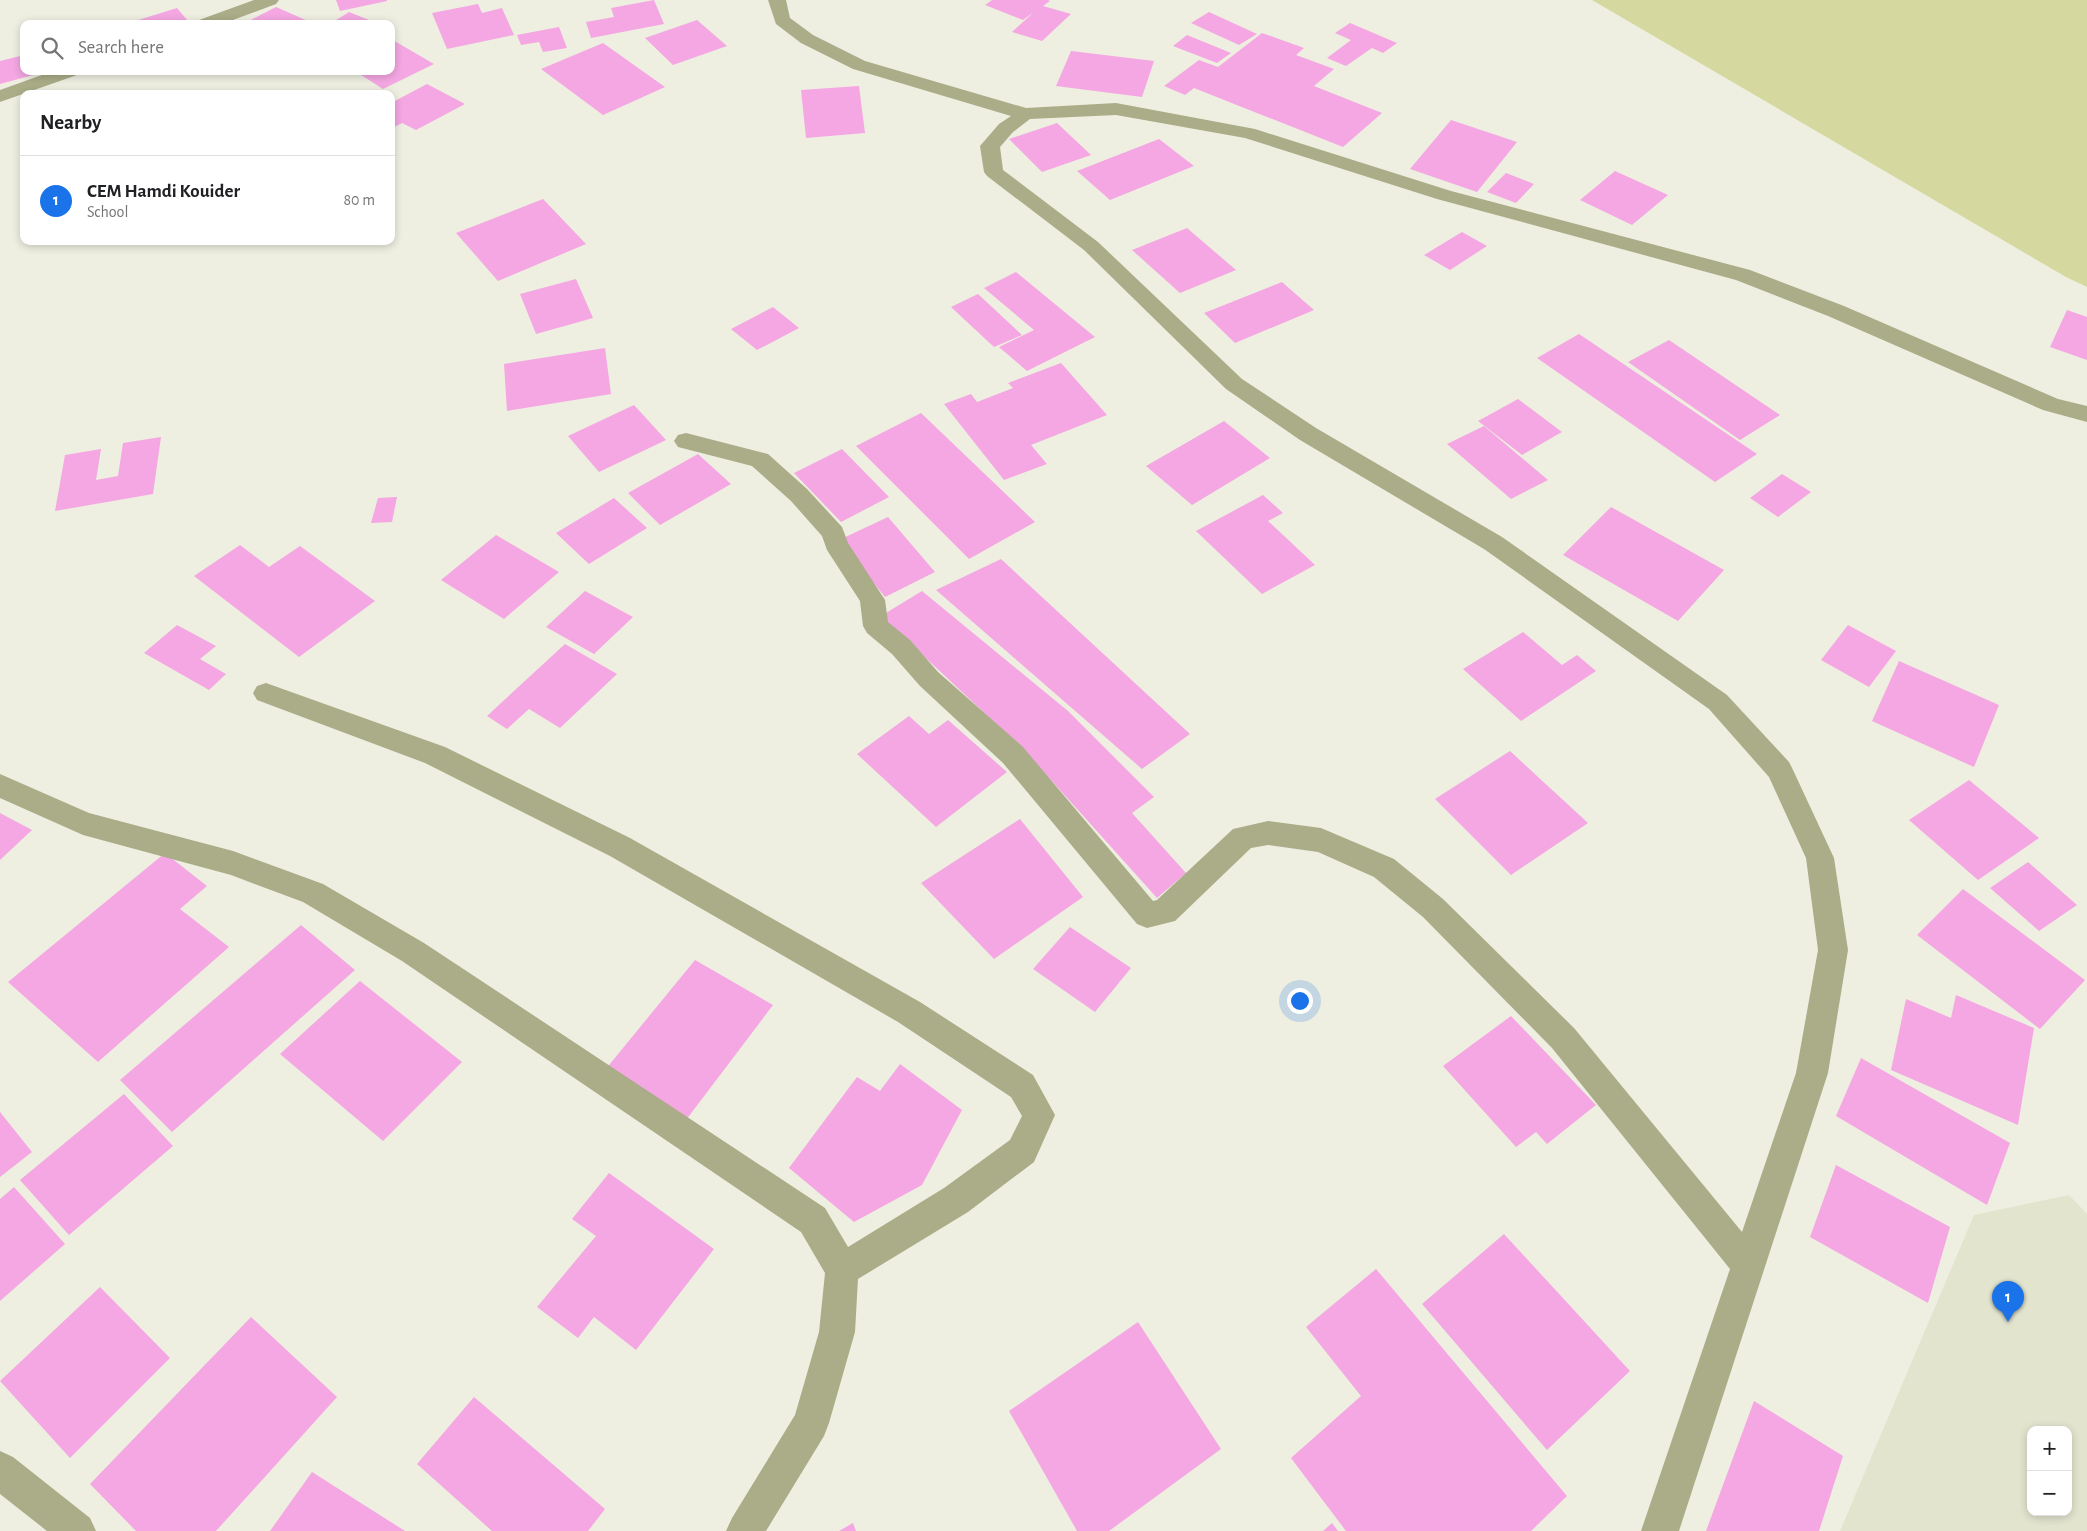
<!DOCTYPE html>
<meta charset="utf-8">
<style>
:root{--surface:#fff;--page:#f2f2f2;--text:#202124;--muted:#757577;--line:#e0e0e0;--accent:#1a73e8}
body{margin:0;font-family:"Alegreya Sans",sans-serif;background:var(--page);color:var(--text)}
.controls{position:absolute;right:15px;bottom:15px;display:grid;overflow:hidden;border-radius:10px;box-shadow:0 2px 8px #0003}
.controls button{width:45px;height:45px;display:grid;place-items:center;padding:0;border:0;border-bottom:1px solid var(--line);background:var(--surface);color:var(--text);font:25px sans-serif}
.you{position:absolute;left:1299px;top:1000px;width:18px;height:18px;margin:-12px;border:4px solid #fff;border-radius:50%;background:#1a73e8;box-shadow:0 0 0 8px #1a73e833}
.badge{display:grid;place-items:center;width:32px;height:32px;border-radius:50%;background:var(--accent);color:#fff;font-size:16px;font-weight:700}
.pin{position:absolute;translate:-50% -41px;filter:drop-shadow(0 1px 2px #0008)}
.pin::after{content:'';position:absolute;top:26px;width:18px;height:15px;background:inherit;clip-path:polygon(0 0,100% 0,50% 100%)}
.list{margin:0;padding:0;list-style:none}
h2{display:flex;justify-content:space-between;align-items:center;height:65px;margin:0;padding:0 20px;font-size:21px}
h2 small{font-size:16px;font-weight:400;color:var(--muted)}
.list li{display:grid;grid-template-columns:32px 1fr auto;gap:15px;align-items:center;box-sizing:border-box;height:90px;padding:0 20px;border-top:1px solid var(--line)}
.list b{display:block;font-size:19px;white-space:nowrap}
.list p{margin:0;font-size:16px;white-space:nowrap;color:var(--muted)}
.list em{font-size:16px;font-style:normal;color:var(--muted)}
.icon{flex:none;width:28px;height:28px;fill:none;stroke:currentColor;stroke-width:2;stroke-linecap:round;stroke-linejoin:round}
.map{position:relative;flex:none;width:2087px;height:1531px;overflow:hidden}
.search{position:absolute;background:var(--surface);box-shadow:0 2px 8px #0003;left:20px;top:20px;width:375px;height:55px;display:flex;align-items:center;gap:12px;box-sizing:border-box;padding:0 18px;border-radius:10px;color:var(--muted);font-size:19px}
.panel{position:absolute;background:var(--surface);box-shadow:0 2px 8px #0003;left:20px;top:90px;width:375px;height:155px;border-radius:10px}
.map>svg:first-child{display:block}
.built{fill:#e2e4ce;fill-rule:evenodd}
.green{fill:#d5d99f}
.building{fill:#f4a7e2}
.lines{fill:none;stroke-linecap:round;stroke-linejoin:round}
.minor{fill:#aaad87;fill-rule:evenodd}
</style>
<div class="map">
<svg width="2087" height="1531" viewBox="0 0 2087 1531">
<rect width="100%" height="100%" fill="#eeefe1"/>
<path class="built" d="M2069,1195L2087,1214V1531H1840L1974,1215ZM2031,1430H2068V1512H2031Z"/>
<path class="green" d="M1592,0H2087V287L2066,277Z"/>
<path class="building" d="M336,0H387V1L340,11Z
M654,0L664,24L591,38L586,22L614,17L611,8Z
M992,0H1048L1050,1L1043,6L1071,14L1042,41L1012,32L1034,12L1023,20L985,5Z
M478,4L482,13L502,8L514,35L447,49L432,13Z
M276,7L308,21L303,24H243Z
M177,8L188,21L179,24H136L135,21Z
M349,12L379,24H330Z
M1209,12L1257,34L1239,45L1191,23Z
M697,20L727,46L673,65L645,38Z
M1350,23L1397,43L1383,53L1372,48L1346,66L1327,58L1351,40L1335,33Z
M559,27L567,48L543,52L539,42L521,45L517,35Z
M1262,33L1304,48L1296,55L1334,69L1314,86L1382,113L1343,147L1194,88L1185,95L1164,86L1199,60L1218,67Z
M1187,35L1231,53L1217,63L1173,46Z
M391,39L434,64L383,89L355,71H391Z
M603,43L665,87L603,115L541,69Z
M1071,51L1154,61L1142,97L1056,86Z
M24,55V71H36L37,74L0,84V61Z
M427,84L465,104L416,130L402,123L391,129V103Z
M859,86L865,133L806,138L801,90Z
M1451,120L1517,142L1477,192L1410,169Z
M1057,123L1091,155L1042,172L1009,139Z
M1159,139L1194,166L1110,200L1077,171Z
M1615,171L1668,195L1632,225L1580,200Z
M1506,173L1534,184L1516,203L1487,192Z
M543,199L586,244L498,281L456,233Z
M1187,228L1236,270L1180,293L1132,250Z
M1462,232L1487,246L1450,270L1424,255Z
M1016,272L1095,337L1027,371L999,347L1034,330L984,288Z
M576,279L593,318L536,334L520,294Z
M1282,282L1314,310L1235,343L1204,313Z
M978,294L1022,335L994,347L951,307Z
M773,307L799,328L757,350L731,329Z
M2067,310L2087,317V360L2050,347Z
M1579,334L1757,454L1715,482L1537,358Z
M1669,340L1780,415L1740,440L1628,362Z
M605,348L611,394L507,411L504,364Z
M1061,363L1107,415L1031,445L1047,464L1004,480L944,404L971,394L977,402L1013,388L1008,383Z
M1518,399L1562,432L1522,455L1478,421Z
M634,405L666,440L599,472L568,436Z
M921,413L1035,522L969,559L856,446Z
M1224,421L1270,458L1192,505L1146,466Z
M1484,426L1548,480L1511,499L1447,444Z
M161,437L153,494L55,511L65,455L101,449L96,480L118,476L123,443Z
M842,449L889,497L841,522L794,473Z
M698,454L731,484L660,525L628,493Z
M1782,474L1811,492L1778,517L1750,498Z
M1263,495L1283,513L1268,521L1315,565L1262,594L1196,531Z
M397,497L392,522L371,523L378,498Z
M614,498L647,528L589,564L556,533Z
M1611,507L1724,570L1678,621L1563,555Z
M888,517L935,572L885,597L839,540Z
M496,535L559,572L504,619L441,580Z
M240,545L269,567L300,546L375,601L299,657L194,576Z
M1001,559L1190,734L1142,769L936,590Z
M585,591L633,617L594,654L546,627Z
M922,591L1068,711L1154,797L1132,813L1186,873L1157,898L1024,750L881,616Z
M177,625L216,646L200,659L226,674L209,690L144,653Z
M1848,625L1896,651L1869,687L1821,660Z
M1523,632L1562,665L1577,655L1596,671L1521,721L1463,669Z
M565,644L617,674L560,728L529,709L507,729L487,716Z
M1899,661L1999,705L1974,767L1872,721Z
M909,716L929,734L948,720L1007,772L936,827L857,754Z
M1510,751L1588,823L1511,875L1435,799Z
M1969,780L2039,838L1978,880L1909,820Z
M0,813L32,830L0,860Z
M1020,819L1083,897L994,959L921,883Z
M165,853L207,886L180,909L229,947L98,1062L8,982Z
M2028,862L2077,905L2039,931L1990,888Z
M1963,889L2085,980L2040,1029L1917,935Z
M301,925L355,970L172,1132L120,1080Z
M1070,927L1131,968L1095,1012L1033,969Z
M695,960L773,1005L686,1120L605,1070Z
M360,981L462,1062L383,1141L280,1054Z
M1956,995L2034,1028L2018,1125L1891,1070L1906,999L1951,1018Z
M1511,1016L1596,1105L1547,1144L1536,1132L1516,1147L1443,1066Z
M1861,1058L2010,1143L1987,1205L1836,1116Z
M900,1064L962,1110L922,1185L854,1222L789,1168L857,1077L880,1091Z
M124,1094L173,1146L69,1235L20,1180Z
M0,1112L32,1152L0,1177Z
M1836,1165L1950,1227L1928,1303L1810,1237Z
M609,1173L714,1249L636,1350L594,1317L578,1338L537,1307L596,1236L572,1219Z
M14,1187L65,1244L0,1301V1199Z
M1504,1234L1630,1371L1547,1450L1422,1304Z
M1376,1269L1567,1496L1531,1531H1346L1291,1458L1361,1396L1306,1327Z
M100,1287L170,1358L70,1458L0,1381Z
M251,1317L337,1397L216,1531H136L90,1484Z
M1138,1322L1221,1449L1109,1531H1077L1009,1411Z
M474,1397L605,1509L588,1531H492L417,1464Z
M1754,1401L1843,1456L1819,1531H1706Z
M312,1472L405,1531H270Z
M853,1523L856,1531H839Z
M1332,1523L1338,1531H1323Z"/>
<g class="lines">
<path class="minor" d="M254,0H279L276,4L222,24H196L199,20Z
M768,0H786L790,18L813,35L865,61L1026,108L1116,103L1255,129L1451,191L1750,270L1844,306L2058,399L2087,406V422L2043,410L1828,316L1736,280L1437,199L1245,138L1116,115L1030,119L1013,132L1000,147L1003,170L1098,242L1242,379L1316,428L1502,537L1727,695L1789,762L1793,770L1834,858L1848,950L1828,1073L1679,1531H1641L1730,1269L1552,1048L1423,917L1374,877L1318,852L1268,845L1251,848L1175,921L1147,928L1137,924L1003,763L920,686L892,654L867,633L863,626L860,601L827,550L822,536L791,501L752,466L678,447L674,441L678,435L686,433L768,454L807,489L842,527L848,543L885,600L888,622L910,640L938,672L1023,747L1153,901L1157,900L1233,829L1268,821L1321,828L1394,859L1443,899L1574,1028L1742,1232L1796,1073L1818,950L1806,858L1769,777L1709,709L1484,549L1300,440L1226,389L1084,250L987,176L984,172L980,146L999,124L1011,116L853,69L801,43L776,24Z
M53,71H80L77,75L0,102V90Z
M266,683L445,747L630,838L920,1002L1033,1075L1055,1115L1034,1162L968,1212L858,1279L855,1332L829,1423L824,1436L766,1531H726L732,1518L795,1415L819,1332L825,1273L801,1232L402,961L303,902L231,875L83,835L0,798V774L89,813L233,851L323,884L424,943L825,1208L848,1247L944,1188L1010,1140L1022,1116L1011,1097L898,1022L610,856L425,763L257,700L253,693L257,686Z
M0,1451L13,1457L90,1518L96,1531H47L0,1494Z"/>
</g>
</svg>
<div class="controls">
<button>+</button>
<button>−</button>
</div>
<div class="you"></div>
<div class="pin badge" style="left:2008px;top:1322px">1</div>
<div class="search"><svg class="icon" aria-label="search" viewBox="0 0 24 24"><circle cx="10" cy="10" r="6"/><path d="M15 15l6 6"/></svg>Search here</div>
<section class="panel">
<h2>Nearby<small></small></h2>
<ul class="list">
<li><span class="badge">1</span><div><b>CEM Hamdi Kouider</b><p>School</p></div><em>80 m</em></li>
</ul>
</section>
</div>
